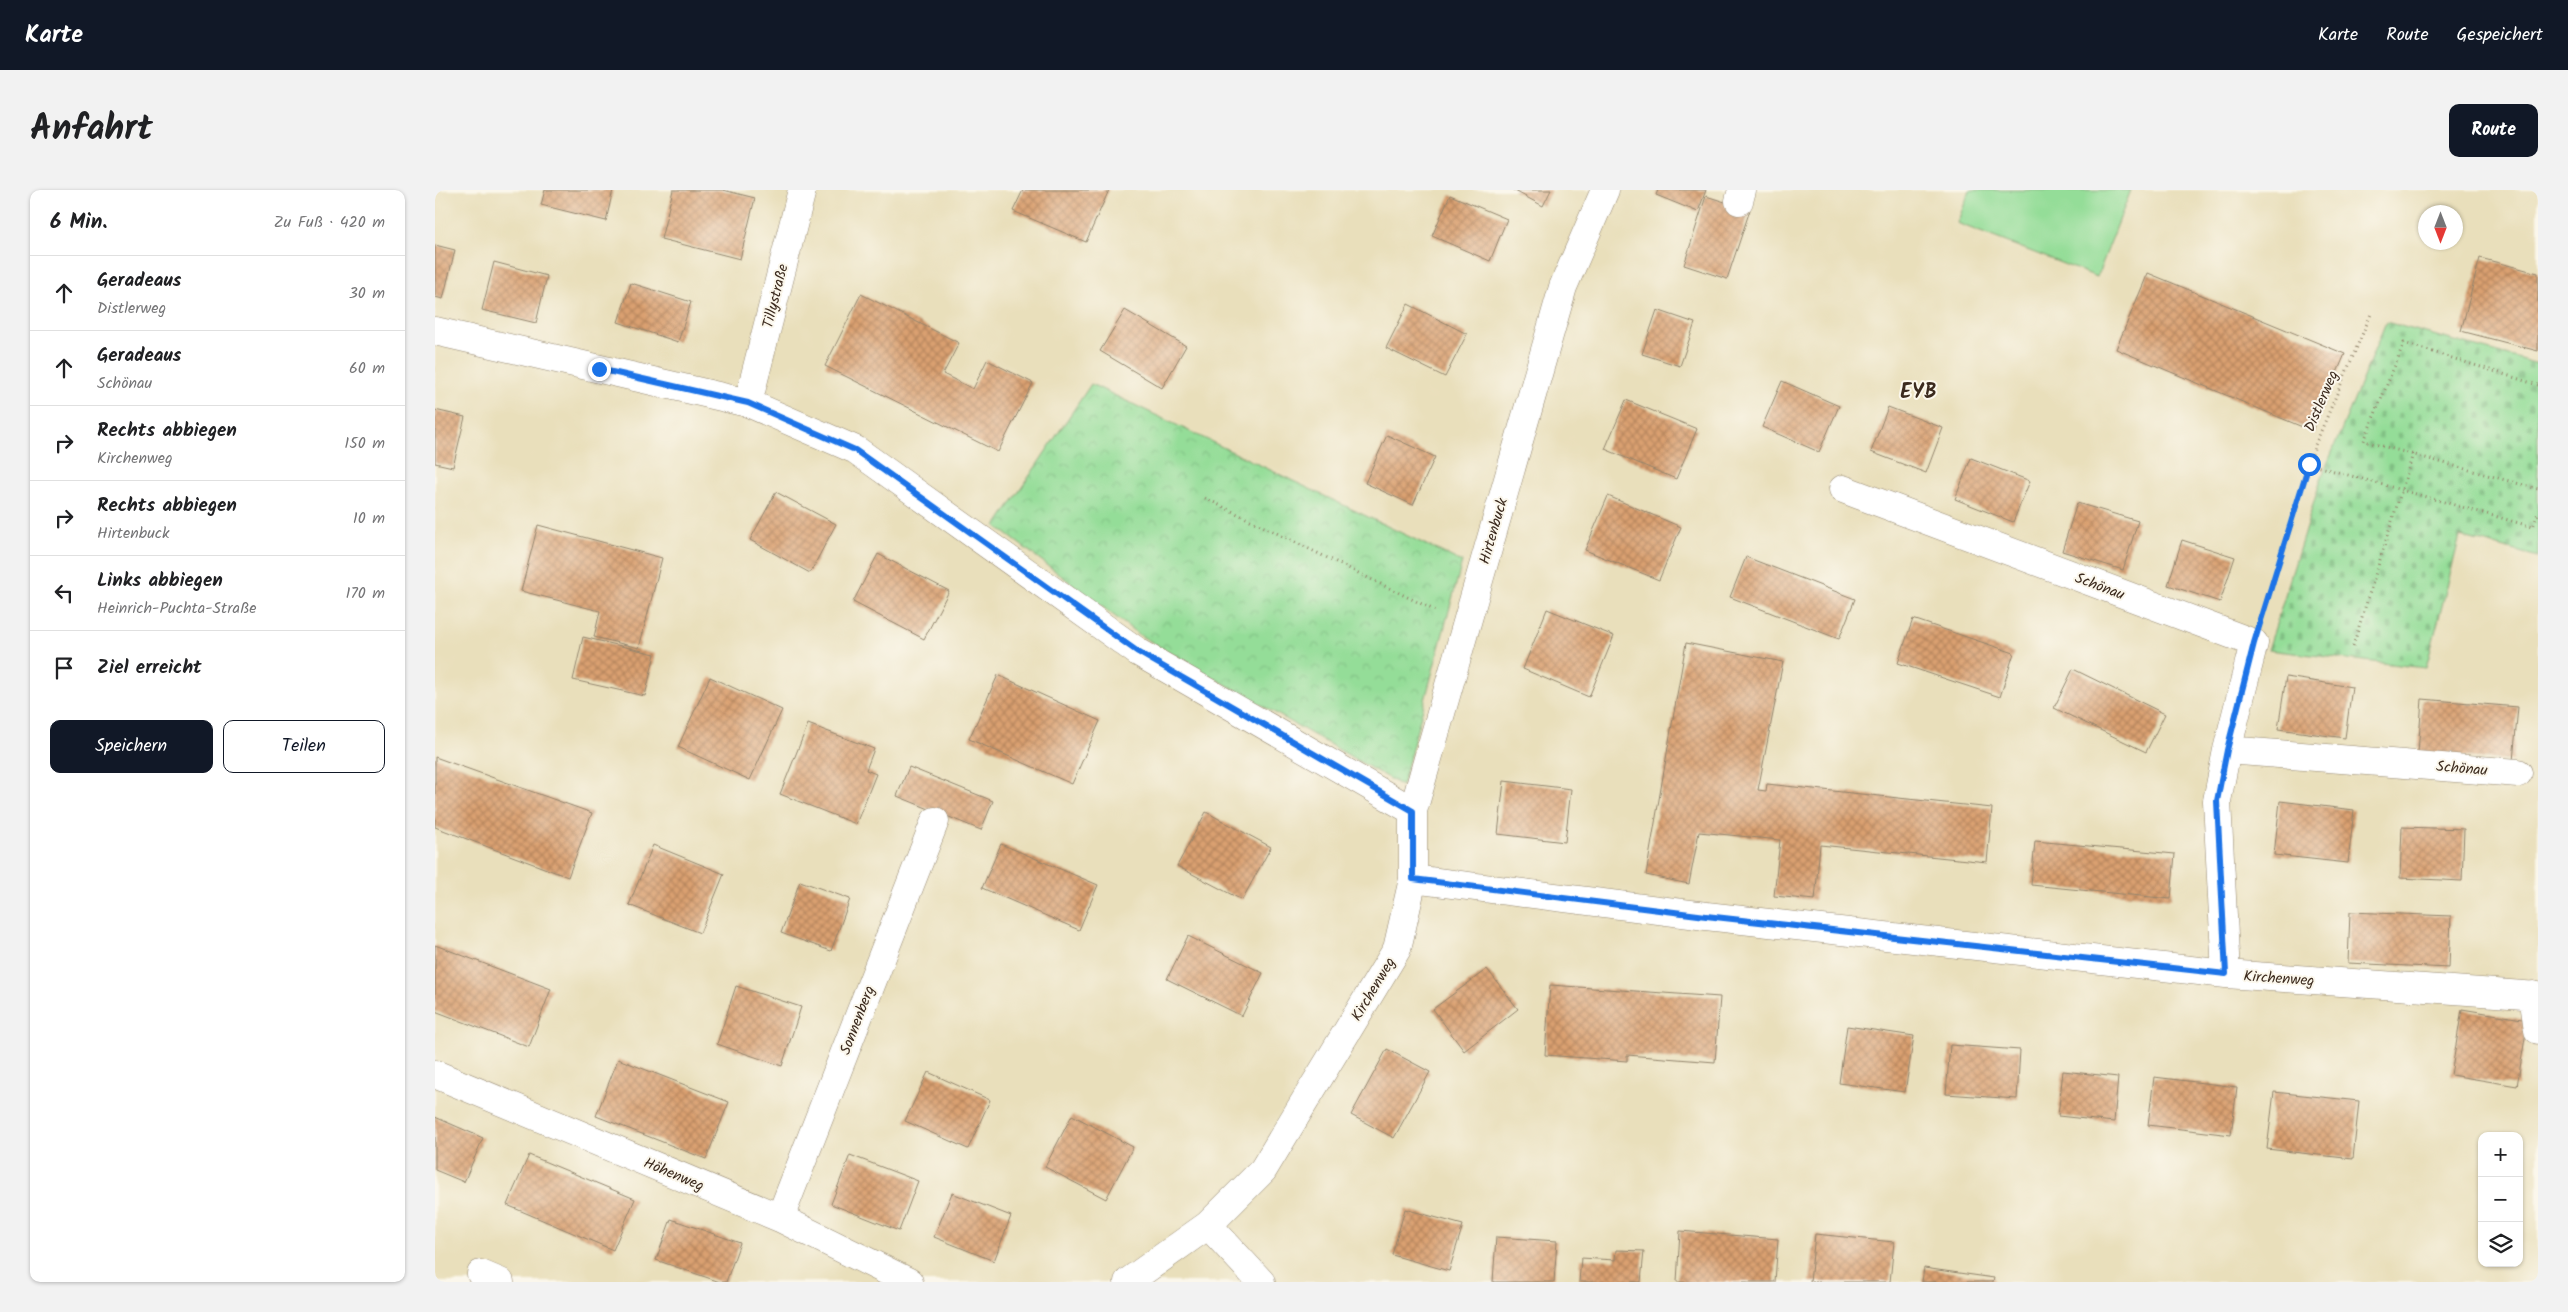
<!DOCTYPE html>
<html lang="de">
<meta charset="utf-8">
<style>
:root{--surface:#fff;--page:#f2f2f2;--text:#202124;--muted:#757577;--line:#e0e0e0;--accent:#111827}
body{margin:0;font-family:Kalam,sans-serif;background:var(--page);color:var(--text)}
.controls{position:absolute;right:15px;bottom:15px;display:grid;overflow:hidden;border-radius:10px;box-shadow:0 1px 4px #0004}
.controls button{width:45px;height:45px;display:grid;place-items:center;padding:0;border:0;border-bottom:1px solid var(--line);background:var(--surface);color:var(--text);font:25px sans-serif}
.compass{position:absolute;left:1983px;top:15px;width:45px;height:45px;border-radius:50%;background:var(--surface);box-shadow:0 1px 4px #0004;rotate:180deg}
.stop{position:absolute;width:15px;height:15px;margin:-11px;border:4px solid #1a73e8;border-radius:50%;background:#fff}
.stop.end{background:#1a73e8;border-color:#fff;box-shadow:0 1px 5px #0008}
.list{margin:0;padding:0;list-style:none}
h2{display:flex;justify-content:space-between;align-items:center;height:65px;margin:0;padding:0 20px;font-size:21px}
h2 small{font-size:16px;font-weight:400;color:var(--muted)}
.list li{display:grid;grid-template-columns:32px 1fr auto;gap:15px;align-items:center;box-sizing:border-box;height:75px;padding:0 20px;border-top:1px solid var(--line)}
.list b{display:block;font-size:19px;white-space:nowrap}
.list p{margin:0;font-size:16px;white-space:nowrap;color:var(--muted)}
.list em{font-size:16px;font-style:normal;color:var(--muted)}
.actions{display:flex;gap:10px;padding:15px 20px}
.actions a{flex:1;padding:11px 0;border:1px solid var(--accent);border-radius:10px;text-align:center;font-size:18px;color:var(--accent)}
.actions .main{background:var(--accent);color:#fff}
.icon{flex:none;width:28px;height:28px;fill:none;stroke:currentColor;stroke-width:2;stroke-linecap:round;stroke-linejoin:round}
.map{position:relative;flex:none;width:2103px;height:1092px;overflow:hidden;border-radius:10px}
header{display:flex;align-items:center;gap:30px;box-sizing:border-box;height:70px;padding:0 25px;background:var(--accent);color:#fff}
header strong{font-size:24px}
nav{display:flex;gap:28px;margin-inline-start:auto;font-size:18px}
.intro{display:flex;align-items:center;justify-content:space-between;box-sizing:border-box;height:120px;padding:0 30px}
h1{margin:0;font-size:35px}
.button{padding:12px 22px;border-radius:10px;background:var(--accent);color:#fff;font-size:18px;font-weight:700}
main{display:flex;gap:30px;padding:0 30px}
aside{flex:1;background:var(--surface);border-radius:10px;box-shadow:0 1px 4px #0004}
.map>svg:first-child{display:block}
.cemetery{fill:url(#cemetery-stones);stroke:#68845b}
.park{fill:url(#park-crowns);stroke:#68845b}
.garden{fill:#94dd98;stroke:#68845b}
.building{fill:url(#building-cross-hatch)}
.lines{fill:none;stroke-linecap:round;stroke-linejoin:round}
.minor-casing{stroke:#92846c;stroke-width:29}
.path{stroke:#92846c;stroke-width:3;stroke-dasharray:1 4;stroke-linecap:butt}
.minor{stroke:#fff;stroke-width:28}
.route{stroke:#1a73e8;stroke-width:6}
.labels{text-anchor:middle;stroke-width:4;stroke-linejoin:round;paint-order:stroke}
.street-label{font-size:15px;fill:#3b2a1e;stroke:#fbf7ec}
.district-label{font-size:20px;font-weight:bold;letter-spacing:1px;fill:#3b2a1e;stroke:#fbf7ec}
</style>
<header>
<strong>Karte</strong>
<nav><a>Karte</a><a>Route</a><a>Gespeichert</a></nav>
</header>
<div class="intro"><h1>Anfahrt</h1><a class="button">Route</a></div>
<main>
<aside>
<h2>6 Min.<small>Zu Fuß · 420 m</small></h2>
<ul class="list">
<li><svg class="icon" aria-label="ahead" viewBox="0 0 24 24"><path d="M12 20V5M6 11l6-6 6 6"/></svg><div><b>Geradeaus</b><p>Distlerweg</p></div><em>30 m</em></li>
<li><svg class="icon" aria-label="ahead" viewBox="0 0 24 24"><path d="M12 20V5M6 11l6-6 6 6"/></svg><div><b>Geradeaus</b><p>Schönau</p></div><em>60 m</em></li>
<li><svg class="icon" aria-label="right" viewBox="0 0 24 24"><path d="M7 20v-9h11M14 6l5 5-5 5"/></svg><div><b>Rechts abbiegen</b><p>Kirchenweg</p></div><em>150 m</em></li>
<li><svg class="icon" aria-label="right" viewBox="0 0 24 24"><path d="M7 20v-9h11M14 6l5 5-5 5"/></svg><div><b>Rechts abbiegen</b><p>Hirtenbuck</p></div><em>10 m</em></li>
<li><svg class="icon" aria-label="left" viewBox="0 0 24 24"><path d="M17 20v-9H6M10 6l-5 5 5 5"/></svg><div><b>Links abbiegen</b><p>Heinrich-Puchta-Straße</p></div><em>170 m</em></li>
<li><svg class="icon" aria-label="arrive" viewBox="0 0 24 24"><path d="M6 21V4h12l-3 4 3 4H6"/></svg><div><b>Ziel erreicht</b></div></li>
</ul>
<div class="actions"><a class="main">Speichern</a><a>Teilen</a></div>
</aside>
<div class="map">
<svg width="2103" height="1092" viewBox="0 0 2103 1092">
<defs>
<pattern id="cemetery-stones" width="16" height="16" patternUnits="userSpaceOnUse" patternTransform="scale(1.25)"><rect width="16" height="16" fill="#94dd98"/><path d="M2 7V4a2 2 0 0 1 4 0v3zM10 15v-3a2 2 0 0 1 4 0v3z" fill="#80be83"/></pattern>
<pattern id="park-crowns" width="20" height="18" patternUnits="userSpaceOnUse" patternTransform="scale(1.25)"><rect width="20" height="18" fill="#94dd98"/><path d="M2 6a3 3 0 1 1 6 0M12 15a3 3 0 1 1 6 0" fill="none" stroke="#80be83"/></pattern>
<pattern id="building-cross-hatch" width="8" height="8" patternUnits="userSpaceOnUse" patternTransform="scale(1.25)"><rect width="8" height="8" fill="#daa071"/><path d="M0 0l8 8M0 8l8-8" fill="none" stroke="#b2835c"/></pattern>
</defs>
<rect width="100%" height="100%" fill="#fbf7ec"/>
<filter id="ink" filterUnits="userSpaceOnUse"><feTurbulence type="fractalNoise" baseFrequency=".02" numOctaves="2"/><feDisplacementMap in="SourceGraphic" scale="10" xChannelSelector="R" yChannelSelector="G"/><feConvolveMatrix kernelMatrix="1 2 1 2 8 2 1 2 1" color-interpolation-filters="sRGB"/></filter>
<filter id="wash" filterUnits="userSpaceOnUse"><feTurbulence type="fractalNoise" baseFrequency=".0096" numOctaves="4" result="noise"/><feDisplacementMap in="SourceGraphic" scale="20" xChannelSelector="R" yChannelSelector="G"/><feGaussianBlur stdDeviation="1.12" result="paint"/><feColorMatrix in="noise" values="0 0 0 0 0 0 0 0 0 0 0 0 0 0 0 0 0 1.4 0 .05"/><feComposite in="paint" operator="in"/></filter>
<g filter="url(#wash)">
<rect width="100%" height="100%" fill="#e9dfbb"/>
<path class="cemetery" d="M1951,132L2103,174V367L2025,346L1991,478L1833,460L1886,289Z"/>
<path class="park" d="M656,194L1027,372L967,596L703,444L561,336Z"/>
<path class="garden" d="M1535,0H1696L1662,87L1522,33Z"/>
<g id="blocks">
<path class="building" d="M110,0H178L171,31L106,15Z
M238,0H288L320,8L305,69L226,49Z
M588,0H674L651,52L578,21Z
M1078,0H1116L1108,16Z
M1223,0H1271L1263,22L1221,5Z
M1015,5L1072,29L1055,71L997,46Z
M1271,6L1315,20L1292,89L1249,75Z
M0,55L20,60L8,109L0,107Z
M2045,68L2103,83V161L2026,141Z
M59,72L112,86L101,133L47,120Z
M1713,83L1910,164L1877,241L1681,159Z
M196,93L256,112L243,152L183,132Z
M426,104L524,153L508,184L538,199L552,170L598,193L563,262L390,176Z
M973,114L1032,144L1010,187L951,158Z
M690,120L751,156L727,198L665,161Z
M1222,120L1260,133L1245,176L1207,164Z
M1347,191L1404,216L1384,262L1327,237Z
M1191,210L1262,239L1241,289L1170,259Z
M1453,217L1508,238L1491,283L1436,262Z
M0,220L30,227L18,277L0,273Z
M952,245L1000,267L978,315L930,293Z
M1536,268L1595,291L1578,332L1520,309Z
M341,302L401,334L375,383L315,350Z
M1173,306L1246,337L1224,390L1150,360Z
M1642,313L1703,331L1688,380L1627,361Z
M103,335L227,368L204,458L159,447L165,421L86,401Z
M1747,350L1800,367L1785,412L1733,395Z
M443,364L514,401L489,449L418,412Z
M1311,367L1420,409L1404,449L1295,407Z
M1112,419L1179,446L1154,507L1088,479Z
M1478,429L1579,463L1565,507L1463,473Z
M148,447L220,464L210,506L138,490Z
M1251,453L1348,472L1323,600L1331,601L1332,594L1557,618L1552,672L1385,655L1380,710L1339,706L1345,650L1264,642L1254,694L1211,685Z
M1638,479L1730,524L1711,562L1619,518Z
M563,485L665,531L637,594L534,549Z
M275,487L347,520L315,590L243,557Z
M1851,487L1917,497L1910,548L1843,539Z
M1987,509L2083,517L2078,571L1983,563Z
M373,534L439,559L431,580L441,584L421,634L345,604Z
M0,567L157,623L133,687L0,637Z
M474,577L558,611L546,640L462,606Z
M1069,591L1136,599L1130,652L1063,644Z
M1845,611L1919,620L1913,673L1839,665Z
M771,622L836,657L807,710L742,676Z
M1967,637L2029,639L2027,691L1965,688Z
M1600,651L1740,664L1736,709L1596,695Z
M566,654L663,695L644,740L547,698Z
M218,655L289,684L265,743L194,715Z
M365,691L415,709L396,761L346,743Z
M1915,722L2016,726L2014,778L1913,773Z
M753,746L828,783L807,826L732,789Z
M0,755L116,799L94,857L0,821Z
M1052,779L1083,819L1029,861L998,819Z
M1115,795L1285,807L1280,872L1192,865V871L1110,865Z
M301,796L366,817L347,876L282,854Z
M2027,819L2093,830L2082,896L2016,885Z
M1412,836L1479,846L1470,902L1404,893Z
M1515,855L1585,860L1582,909L1511,904Z
M952,859L995,882L959,948L916,925Z
M183,869L294,912L271,969L161,926Z
M1628,881L1683,887L1679,932L1623,926Z
M493,882L555,910L533,959L470,931Z
M1719,887L1802,897L1796,945L1713,935Z
M1839,902L1924,911L1918,969L1832,959Z
M637,925L698,957L671,1009L610,977Z
M0,927L48,948L29,992L0,980Z
M94,965L200,1009L178,1060L72,1015Z
M415,965L483,991L464,1041L396,1014Z
M517,1003L576,1026L559,1071L499,1047Z
M970,1019L1028,1035L1014,1081L957,1065Z
M236,1029L305,1053L291,1092H285L221,1070Z
M1245,1041L1343,1049L1340,1092H1242Z
M1380,1044L1459,1052L1455,1092H1375Z
M1061,1047L1122,1051L1119,1092H1058Z
M1181,1060L1209,1061L1206,1092H1144L1146,1068L1180,1070Z
M1489,1078L1559,1088L1558,1092H1487Z"/>
</g>
</g>
<g filter="url(#ink)">
<use href="#blocks" fill-opacity="0" stroke="#92846c" stroke-width="1"/>
<g class="lines">
<defs>
<path id="minor" d="M1304,11L1307,0
M0,141L313,213L421,260L703,462L978,621
M313,213L367,0
M1408,299L1819,453L1792,560L1782,611L1791,784
M1792,560L2083,583
M978,689L1271,726L1791,784L2103,806
M2098,805L2103,840
M0,884L345,1028L474,1092
M345,1028L500,631
M773,1035L828,980L962,759L978,689V621L1128,97L1170,0
M46,1084L65,1092
M693,1092L773,1035L826,1092"/>
</defs>
<use href="#minor" class="minor-casing"/>
<path class="path" d="M2103,195L1969,153L1929,251L2103,299
M1874,274L2098,337L2103,323
M770,308L1001,421
M1829,422L1880,255L1936,124
M1918,456L1978,264"/>
<use href="#minor" class="minor"/>
</g>
</g>
<g class="lines" filter="url(#ink)">
<path class="route" d="M164,179L313,213L420,260L703,462L978,621V689L1271,726L1791,784L1782,611L1792,560L1819,453L1874,274"/>
</g>
<g class="labels">
<g class="street-label">
<text transform="translate(340 106) rotate(-76)" y="5">Tillystraße</text>
<text transform="translate(1886 211) rotate(-67)" y="5">Distlerweg</text>
<text transform="translate(1058 341) rotate(-74)" y="5">Hirtenbuck</text>
<text transform="translate(1665 396) rotate(21)" y="5">Schönau</text>
<text transform="translate(2027 578) rotate(5)" y="5">Schönau</text>
<text transform="translate(1844 788) rotate(4)" y="5">Kirchenweg</text>
<text transform="translate(938 799) rotate(-59)" y="5">Kirchenweg</text>
<text transform="translate(422 830) rotate(-69)" y="5">Sonnenberg</text>
<text transform="translate(239 984) rotate(23)" y="5">Höhenweg</text>
</g>
<g class="district-label">
<text x="1484" y="208">EYB</text>
</g>
</g>
</svg>
<div class="controls">
<button>+</button>
<button>−</button>
<button><svg class="icon" aria-label="layers" viewBox="0 0 24 24"><path d="M12 4l9 5-9 5-9-5zM3 14l9 5 9-5"/></svg></button>
</div>
<svg class="compass" viewBox="-18 -18 36 36"><path d="M0-13l5 13h-10z" fill="#e53935"/><path d="M0 13l5-13h-10z" fill="#757577"/></svg>
<div class="stop" style="left:1874px;top:274px"></div>
<div class="stop end" style="left:164px;top:179px"></div>
</div>
</main>
